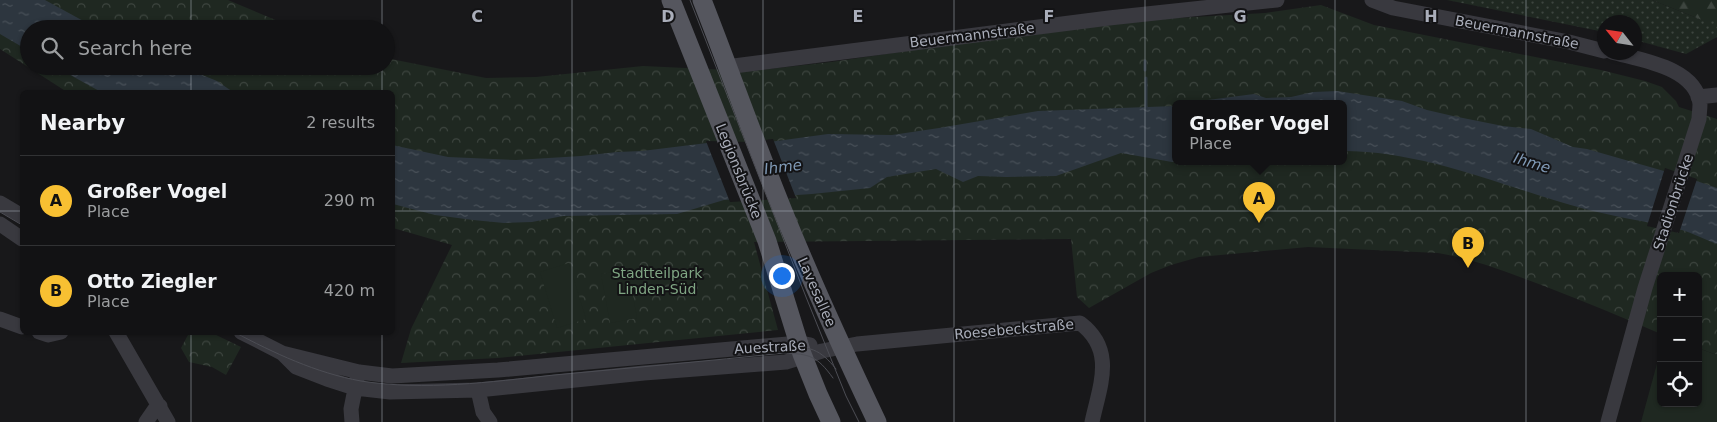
<!DOCTYPE html>
<meta charset="utf-8">
<style>
:root{--surface:#121214;--page:#1f2022;--text:#f1f3f6;--muted:#9c9ea0;--line:#313234;--accent:#f8c032}
body{margin:0;font-family:"DejaVu Sans",sans-serif;background:var(--page);color:var(--text)}
.controls{position:absolute;right:15px;bottom:15px;display:grid;overflow:hidden;border-radius:8px;box-shadow:0 1px 4px #0004}
.controls button{width:45px;height:45px;display:grid;place-items:center;padding:0;border:0;border-bottom:1px solid var(--line);background:var(--surface);color:var(--text);font:25px sans-serif}
.compass{position:absolute;left:1597px;top:15px;width:45px;height:45px;border-radius:50%;background:var(--surface);box-shadow:0 1px 4px #0004;rotate:300deg}
.you{position:absolute;left:781px;top:275px;width:18px;height:18px;margin:-12px;border:4px solid #fff;border-radius:50%;background:#1a73e8;box-shadow:0 0 0 8px #1a73e833}
.badge{display:grid;place-items:center;width:32px;height:32px;border-radius:50%;background:var(--accent);color:#111;font-size:16px;font-weight:700}
.pin{position:absolute;translate:-50% -41px;filter:drop-shadow(0 1px 2px #0008)}
.pin::after{content:'';position:absolute;top:26px;width:18px;height:15px;background:inherit;clip-path:polygon(0 0,100% 0,50% 100%)}
.popup{position:absolute;left:1172px;top:100px;width:175px;height:65px;box-sizing:border-box;display:grid;place-content:center;border-radius:8px;background:var(--surface);filter:drop-shadow(0 1px 4px #0005);font-size:16px;white-space:nowrap;color:var(--muted)}
.popup b{font-size:19px;color:var(--text)}
.popup::after{content:'';position:absolute;left:50%;top:100%;margin-left:-10px;border:10px solid transparent;border-top-color:var(--surface)}
.list{margin:0;padding:0;list-style:none}
h2{display:flex;justify-content:space-between;align-items:center;height:65px;margin:0;padding:0 20px;font-size:21px}
h2 small{font-size:16px;font-weight:400;color:var(--muted)}
.list li{display:grid;grid-template-columns:32px 1fr auto;gap:15px;align-items:center;box-sizing:border-box;height:90px;padding:0 20px;border-top:1px solid var(--line)}
.list b{display:block;font-size:19px;white-space:nowrap}
.list p{margin:0;font-size:16px;white-space:nowrap;color:var(--muted)}
.list em{font-size:16px;font-style:normal;color:var(--muted)}
.icon{flex:none;width:28px;height:28px;fill:none;stroke:currentColor;stroke-width:2;stroke-linecap:round;stroke-linejoin:round}
.map{position:relative;flex:none;width:1717px;height:422px;overflow:hidden}
.search{position:absolute;background:var(--surface);box-shadow:0 1px 4px #0004;left:20px;top:20px;width:375px;height:55px;display:flex;align-items:center;gap:12px;box-sizing:border-box;padding:0 18px;border-radius:28px;color:var(--muted);font-size:19px}
.panel{position:absolute;background:var(--surface);box-shadow:0 1px 4px #0004;left:20px;top:90px;width:375px;height:245px;border-radius:8px}
.map>svg:first-child{display:block}
.grass{fill:url(#grass-dots)}
.forest{fill:url(#forest-firs)}
.park{fill:url(#park-crowns);fill-rule:evenodd}
.garden{fill:#1f2821}
.water{fill:url(#water-ripples)}
.pier{fill:#18181a}
.lines{fill:none;stroke-linecap:round;stroke-linejoin:round}
.stream{stroke:#2d363f;stroke-width:3}
.minor{stroke:#39393f;stroke-width:15}
.major{stroke:#55565e;stroke-width:19}
.tram{stroke:#4c4d54;stroke-width:1}
.grid{fill:none;stroke:#aaaeba;stroke-width:1;stroke-opacity:0.55}
.labels{text-anchor:middle;stroke-width:4;stroke-linejoin:round;paint-order:stroke}
.street-label{font-size:14px;fill:#aaaeba;stroke:#131315}
.park-label{font-size:14px;fill:#80a684;stroke:#131315}
.water-label{font-size:15px;font-style:italic;fill:#809ab6;stroke:#131315}
.grid-label{font-size:16px;text-anchor:middle;font-weight:bold;fill:#aaaeba;stroke:#131315;stroke-width:4;stroke-linejoin:round;paint-order:stroke}
</style>
<div class="map">
<svg width="1717" height="422" viewBox="0 0 1717 422">
<defs>
<pattern id="grass-dots" width="8" height="8" patternUnits="userSpaceOnUse" patternTransform="scale(1.25)"><rect width="8" height="8" fill="#1f2821"/><path d="M2 2h.1M6 6h.1" fill="none" stroke="#3d453f" stroke-width="1.8" stroke-linecap="round"/></pattern>
<pattern id="forest-firs" width="22" height="20" patternUnits="userSpaceOnUse" patternTransform="scale(1.25)"><rect width="22" height="20" fill="#1f2821"/><path d="M5 1l3.5 6h-7zM16 11l3.5 6h-7z" fill="#3d453f"/></pattern>
<pattern id="park-crowns" width="20" height="18" patternUnits="userSpaceOnUse" patternTransform="scale(1.25)"><rect width="20" height="18" fill="#1f2821"/><path d="M2 6a3 3 0 1 1 6 0M12 15a3 3 0 1 1 6 0" fill="none" stroke="#3d453f"/></pattern>
<pattern id="water-ripples" width="26" height="14" patternUnits="userSpaceOnUse" patternTransform="scale(1.25)"><rect width="26" height="14" fill="#2d363f"/><path d="M2 4q2-2 4 0t4 0M15 11q2-2 4 0t4 0" fill="none" stroke="#495159"/></pattern>
</defs>
<rect width="100%" height="100%" fill="#18181a"/>
<path class="grass" d="M1447,0H1652L1702,20H1717V37L1686,54L1635,40L1634,22H1604V32Z"/>
<path class="forest" d="M1652,0H1717V20H1702Z"/>
<path class="park" d="M0,0H228L297,29H29V66H386V58L486,78L536,77L643,66L750,71L831,62L1105,22L1265,13L1321,5L1374,25L1601,70L1645,81L1662,87L1676,101L1679,107L1717,119V355L1698,348V276H1661V334C1622,317 1583,301 1544,286C1509,273 1475,259 1438,253L1308,247L1199,257L1171,265L1151,273L1089,308L1077,297L1071,239L754,242L778,330L498,358L401,363L411,329L452,245L393,228L392,92H67L0,49ZM1175,104H1343V162H1175Z
M189,333H212L241,347L226,375L212,367L189,362L181,348Z"/>
<path class="garden" d="M569,263L586,319L557,328L540,272Z
M628,269L637,318L610,323L601,274Z
M1698,348L1717,355V422H1641L1661,349V403H1698Z"/>
<path class="water" d="M0,0H45L98,29H29V51L0,34Z
M54,66H180L217,81L233,92H101Z
M1337,91L1402,101L1427,110L1453,116L1503,126L1531,129L1573,147L1587,149L1685,177L1717,188V244C1703,239 1689,231 1674,228C1645,221 1615,217 1585,209C1506,188 1426,151 1343,151V104H1192L1200,101L1254,94L1266,98L1291,97L1313,92Z
M1175,106V161L1172,162L1121,153L1056,176L1006,177L978,176L963,182L936,169L887,177L870,188L812,194L724,200L677,214L563,216L532,222L504,223L473,220L435,215L393,204L392,145L448,157L516,160L581,156L617,152L642,151L707,143L747,145L828,134L892,135L939,128L1038,111Z"/>
<path class="pier" d="M773,139L796,198L730,202L706,141L747,142Z
M1665,168L1697,179L1679,233L1647,226Z"/>
<g class="lines">
<path class="stream" d="M1145,61V70
M1146,78V107"/>
<path class="minor" d="M1372,0L1393,8L1569,42L1604,51
M726,67L1109,18L1277,0
M1698,97L1717,95
M0,203L22,216
M0,224L22,239
M0,319L22,327
M39,332L48,335L61,332
M116,332L168,422
M241,332L282,353L359,372L392,376L498,370L799,343L810,345
M282,353L296,367L327,379L355,388L390,392L478,390L644,373L786,362L822,351L857,344L1080,323C1116,350 1100,385 1092,422
M478,390L483,412L490,422
M146,422L155,409L160,406
M352,422L351,409L357,379
M1608,422L1645,288L1699,119C1699,115 1700,109 1700,104C1696,67 1640,60 1612,52"/>
<path class="major" d="M671,0L767,241L802,354L818,394L831,422
M702,0C733,79 761,160 794,238C820,300 848,361 877,422"/>
<path class="tram" d="M690,0L806,297L846,396L859,422
M0,212L22,225
M234,332C274,353 316,373 361,381C425,391 490,382 554,375C630,368 707,361 784,353C810,354 817,356 833,378
M784,347C810,346 820,349 836,369"/>
</g>
<path class="grid" d="M191,0V29M382,0V29M572,0V422M763,0V422M954,0V422M1145,0V422M1335,0V422M1526,0V422M191,66V92M382,66V92M0,211H22M392,211H1717M191,332V422M382,332V422"/>
<g class="labels">
<g class="street-label">
<text transform="translate(1517 32) rotate(11)" y="5">Beuermannstraße</text>
<text transform="translate(972 35) rotate(-7)" y="5">Beuermannstraße</text>
<text transform="translate(739 171) rotate(68)" y="5">Legionsbrücke</text>
<text transform="translate(1673 202) rotate(-72)" y="5">Stadionbrücke</text>
<text transform="translate(817 292) rotate(66)" y="5">Lavesallee</text>
<text transform="translate(1014 329) rotate(-5)" y="5">Roesebeckstraße</text>
<text transform="translate(770 347) rotate(-3)" y="5">Auestraße</text>
</g>
<g class="park-label">
<text x="657" y="278">Stadtteilpark<tspan x="657" dy="16">Linden-Süd</tspan></text>
</g>
<g class="water-label">
<text transform="translate(1532 163) rotate(17)" y="5">Ihme</text>
<text transform="translate(783 167) rotate(-7)" y="5">Ihme</text>
</g>
</g>
<g class="grid-label">
<text x="477" y="22">C</text>
<text x="668" y="22">D</text>
<text x="858" y="22">E</text>
<text x="1049" y="22">F</text>
<text x="1240" y="22">G</text>
<text x="1431" y="22">H</text>
</g>
</svg>
<div class="controls">
<button>+</button>
<button>−</button>
<button><svg class="icon" aria-label="locate" viewBox="0 0 24 24"><circle cx="12" cy="12" r="6"/><path d="M12 2v4M12 18v4M2 12h4M18 12h4"/></svg></button>
</div>
<svg class="compass" viewBox="-18 -18 36 36"><path d="M0-13l5 13h-10z" fill="#e53935"/><path d="M0 13l5-13h-10z" fill="#9c9ea0"/></svg>
<div class="you"></div>
<div class="pin badge" style="left:1259px;top:223px">A</div>
<div class="popup"><b>Großer Vogel</b>Place</div>
<div class="pin badge" style="left:1468px;top:268px">B</div>
<div class="search"><svg class="icon" aria-label="search" viewBox="0 0 24 24"><circle cx="10" cy="10" r="6"/><path d="M15 15l6 6"/></svg>Search here</div>
<section class="panel">
<h2>Nearby<small>2 results</small></h2>
<ul class="list">
<li><span class="badge">A</span><div><b>Großer Vogel</b><p>Place</p></div><em>290 m</em></li>
<li><span class="badge">B</span><div><b>Otto Ziegler</b><p>Place</p></div><em>420 m</em></li>
</ul>
</section>
</div>
